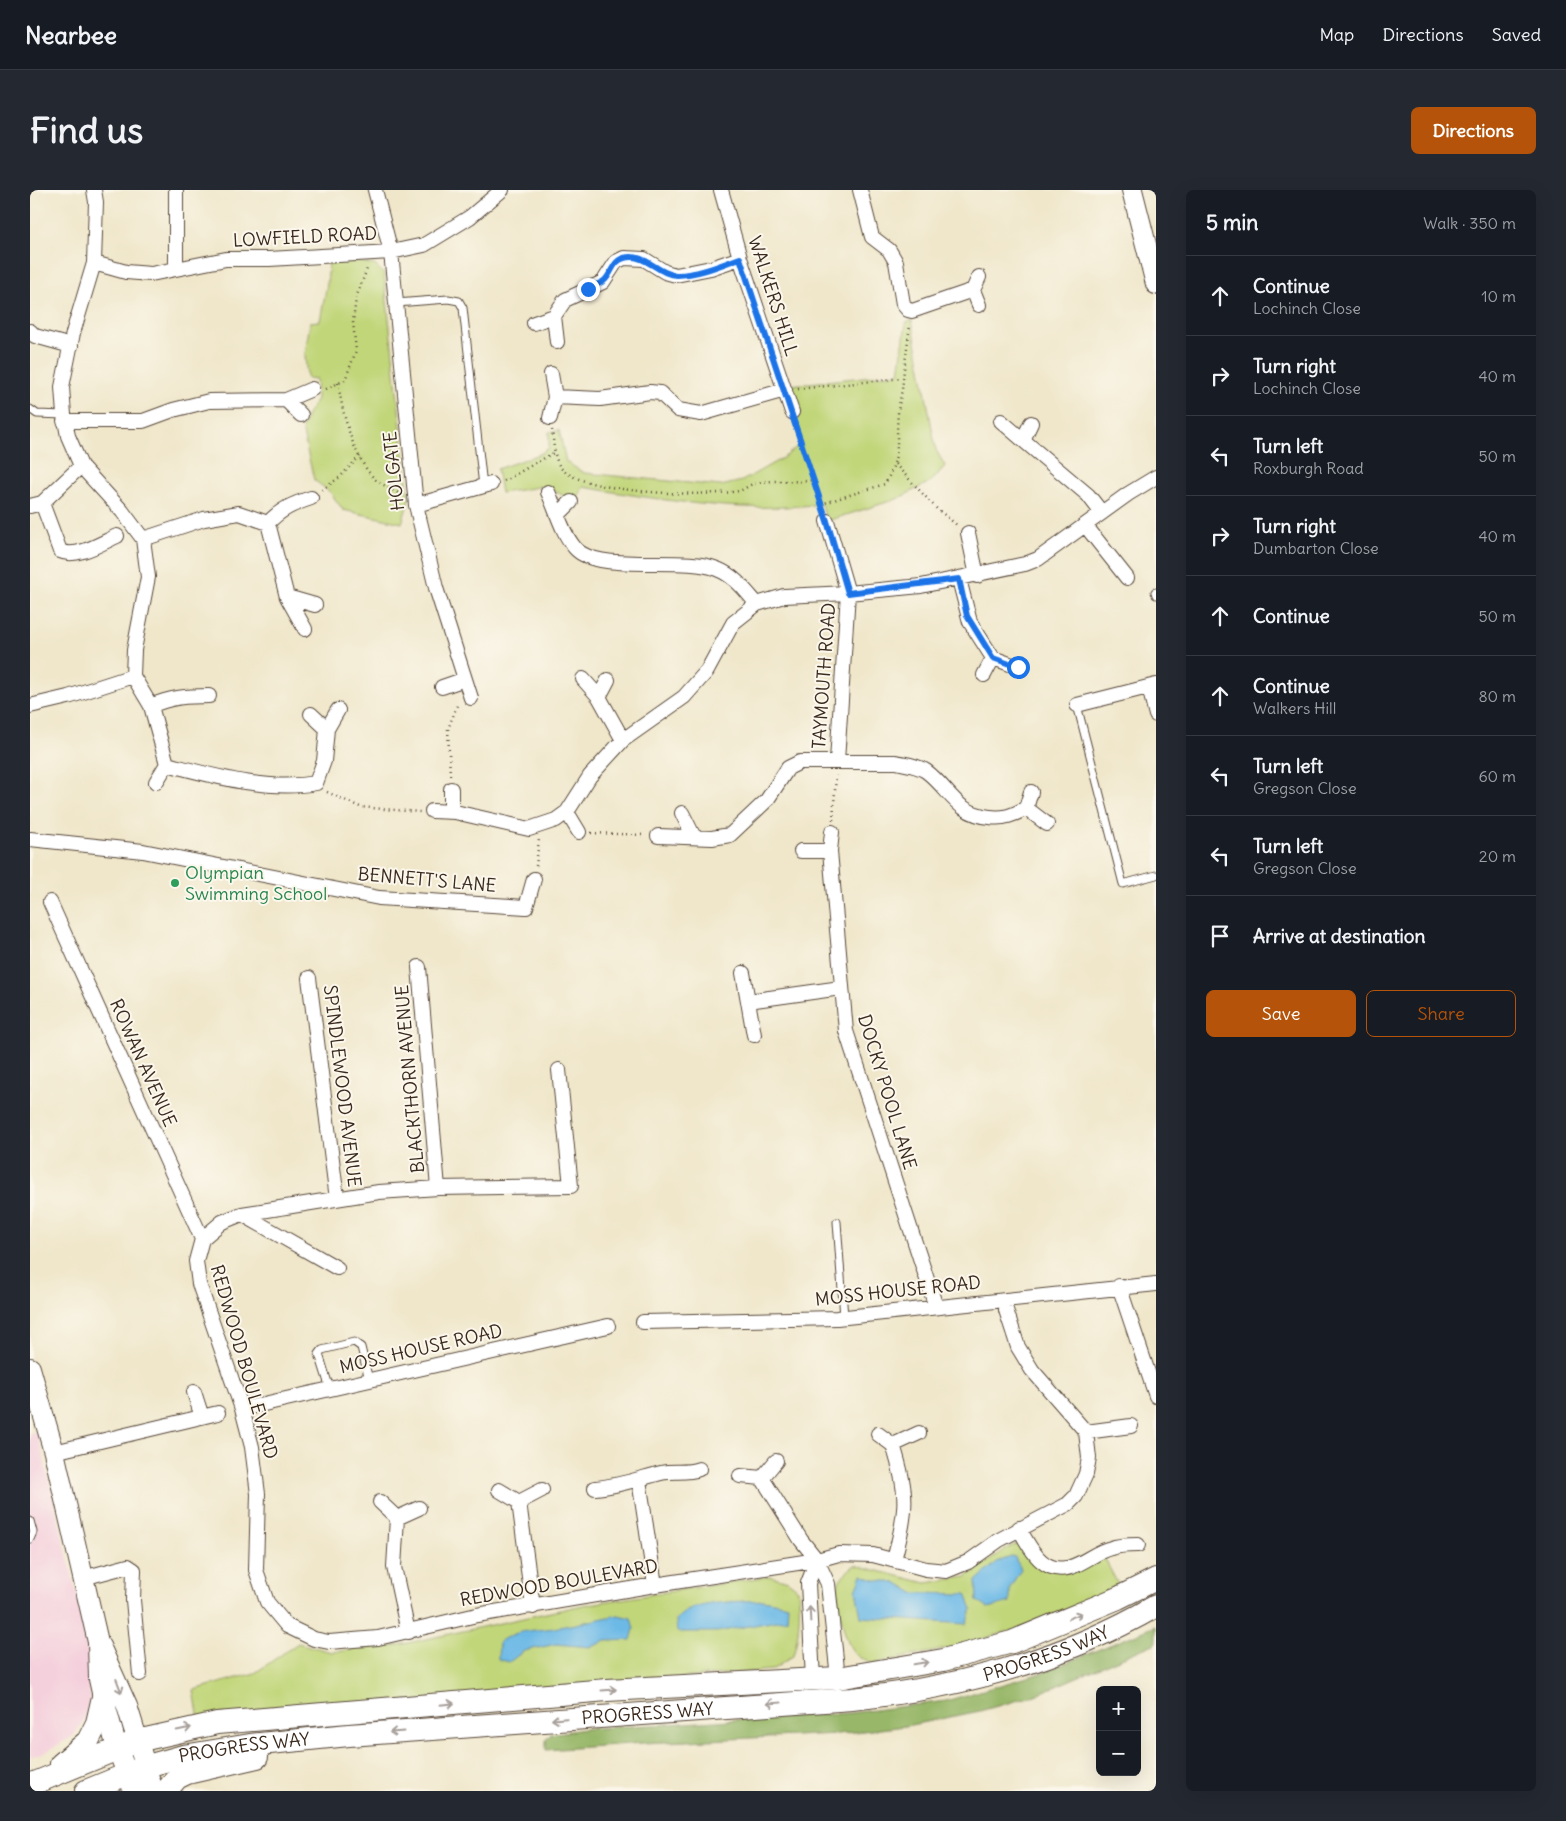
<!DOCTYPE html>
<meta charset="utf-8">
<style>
:root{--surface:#171b24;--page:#242831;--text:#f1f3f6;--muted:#9ea1a6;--line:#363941;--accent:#b45309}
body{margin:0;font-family:Delius,sans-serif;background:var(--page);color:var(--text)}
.controls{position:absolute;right:15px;bottom:15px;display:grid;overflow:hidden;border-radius:8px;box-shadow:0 5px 20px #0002}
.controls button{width:45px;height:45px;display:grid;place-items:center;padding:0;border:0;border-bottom:1px solid var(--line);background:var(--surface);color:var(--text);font:25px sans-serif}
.stop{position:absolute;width:15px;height:15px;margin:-11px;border:4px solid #1a73e8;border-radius:50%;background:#fff}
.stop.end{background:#1a73e8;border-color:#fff;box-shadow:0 1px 5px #0008}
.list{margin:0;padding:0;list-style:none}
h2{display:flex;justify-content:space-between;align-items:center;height:65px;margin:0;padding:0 20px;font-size:21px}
h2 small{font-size:16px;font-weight:400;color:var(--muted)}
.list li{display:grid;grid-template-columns:32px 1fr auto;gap:15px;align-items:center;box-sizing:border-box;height:80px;padding:0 20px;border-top:1px solid var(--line)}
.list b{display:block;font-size:19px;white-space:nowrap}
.list p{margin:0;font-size:16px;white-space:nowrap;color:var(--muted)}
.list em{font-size:16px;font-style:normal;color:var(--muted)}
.actions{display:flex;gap:10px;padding:15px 20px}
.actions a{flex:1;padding:11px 0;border:1px solid var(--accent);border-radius:8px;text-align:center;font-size:18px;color:var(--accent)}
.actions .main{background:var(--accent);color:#fff}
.icon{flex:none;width:28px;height:28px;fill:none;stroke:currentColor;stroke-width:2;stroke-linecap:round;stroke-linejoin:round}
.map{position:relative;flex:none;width:1126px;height:1601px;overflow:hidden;border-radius:8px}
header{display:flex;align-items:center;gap:30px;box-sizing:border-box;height:70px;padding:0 25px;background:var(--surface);border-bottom:1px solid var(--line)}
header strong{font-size:24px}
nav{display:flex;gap:28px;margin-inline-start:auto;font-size:18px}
.intro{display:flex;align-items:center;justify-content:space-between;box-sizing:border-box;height:120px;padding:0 30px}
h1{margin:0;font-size:35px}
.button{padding:12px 22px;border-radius:8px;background:var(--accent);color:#fff;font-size:18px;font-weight:700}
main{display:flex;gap:30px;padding:0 30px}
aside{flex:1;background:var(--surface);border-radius:8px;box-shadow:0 5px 20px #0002}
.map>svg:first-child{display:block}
.built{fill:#f4cfdc}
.green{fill:#c1d679;stroke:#7e804c}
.forest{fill:#98b769;stroke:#6a7044}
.water{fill:#6cb9e6;stroke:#547282}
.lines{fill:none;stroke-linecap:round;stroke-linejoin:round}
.lane-casing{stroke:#564638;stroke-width:9}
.street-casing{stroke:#564638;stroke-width:16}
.secondary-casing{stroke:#564638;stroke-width:22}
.primary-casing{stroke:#564638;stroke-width:24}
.path{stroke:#564638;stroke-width:2.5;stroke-dasharray:1 4;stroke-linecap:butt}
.lane{stroke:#fff;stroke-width:7}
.street{stroke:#fff;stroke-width:14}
.secondary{stroke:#fff;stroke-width:20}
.primary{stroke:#fff;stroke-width:22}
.oneway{stroke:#a79f9a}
.route{stroke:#1a73e8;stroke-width:6}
.leisure-dot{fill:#2e9e5b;stroke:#fbf7ec;stroke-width:2}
.labels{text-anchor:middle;stroke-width:4;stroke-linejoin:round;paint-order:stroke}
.street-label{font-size:18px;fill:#3b2a1e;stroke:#fbf7ec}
.leisure-label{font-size:18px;fill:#27864d;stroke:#fbf7ec;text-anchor:start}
</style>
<header>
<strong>Nearbee</strong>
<nav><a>Map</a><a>Directions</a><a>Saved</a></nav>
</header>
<div class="intro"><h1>Find us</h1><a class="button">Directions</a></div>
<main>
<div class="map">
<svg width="1126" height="1601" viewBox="0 0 1126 1601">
<rect width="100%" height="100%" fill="#fbf7ec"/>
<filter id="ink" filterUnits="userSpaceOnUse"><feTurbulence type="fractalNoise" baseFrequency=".02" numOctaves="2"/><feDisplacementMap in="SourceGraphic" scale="10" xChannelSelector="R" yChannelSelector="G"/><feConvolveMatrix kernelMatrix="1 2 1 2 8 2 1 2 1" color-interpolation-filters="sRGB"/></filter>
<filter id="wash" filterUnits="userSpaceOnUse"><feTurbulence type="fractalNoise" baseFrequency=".0096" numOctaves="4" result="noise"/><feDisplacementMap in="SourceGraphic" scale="20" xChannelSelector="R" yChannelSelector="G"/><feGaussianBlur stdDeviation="1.12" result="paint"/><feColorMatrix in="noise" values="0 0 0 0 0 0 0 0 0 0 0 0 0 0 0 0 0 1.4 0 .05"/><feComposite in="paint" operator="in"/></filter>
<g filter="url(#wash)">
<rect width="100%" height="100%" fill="#f0e7cb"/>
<path class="built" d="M7,1241L57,1446L60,1509L54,1530L43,1546L14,1563L0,1567V1244Z"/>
<path class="green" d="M324,71L345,75L354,84L379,310L372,333L313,320L300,302L284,290L272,239L277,225L287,209L286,189L277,188L275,165L280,132L290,131L297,94L299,72Z
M882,130L906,260L915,276L902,291L867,309L797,331L791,314C711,324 632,310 553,297L548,308L536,307L515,296L471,303L467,279L510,264L519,258V242L529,240L536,272L554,283L691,296L712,291L756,266L771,253L763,225L771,223L761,195L869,183L876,133Z
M995,1350L1016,1376L1071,1362L1089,1396L1001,1435L925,1457L842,1474C834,1470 828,1468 823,1461C814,1451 805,1405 809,1392C812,1385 820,1379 825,1375L896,1393L936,1387L976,1359Z
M741,1386L758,1391L768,1399C771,1422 769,1444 763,1466L742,1480L169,1530L164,1500L225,1483L268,1453L302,1462L369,1455L553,1415Z"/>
<path class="forest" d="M1126,1436V1453L1003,1506L950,1521L876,1536L808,1544L613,1553L516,1560V1550L521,1544L554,1539L820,1523L916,1511L1011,1483Z"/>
<path class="water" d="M984,1366L991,1379L980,1398V1412L958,1418L947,1411L946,1391L967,1372Z
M832,1385L845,1390L866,1392L884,1403L936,1404L942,1419L936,1434L831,1427L826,1400Z
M733,1410L758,1415L757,1429L687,1442H647L646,1430C660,1410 709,1412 733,1410Z
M588,1425L601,1428L604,1439L601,1450L576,1451L561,1457L526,1454L494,1461L479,1472L468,1469L469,1452C491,1437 505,1442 529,1437C549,1434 568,1429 588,1425Z"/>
</g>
<g filter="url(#ink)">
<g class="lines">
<defs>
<path id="lane" d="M366,113L418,109L429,111L433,118L453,296
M0,219L7,224L34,225
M1125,402L1126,405
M1047,515L1093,694L1126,685
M807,1032L814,1127
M300,1199L289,1164L292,1160L324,1152L331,1157L339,1190
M0,1331L3,1342L0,1349"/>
<path id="street" d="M64,0L66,12L64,73L43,143L32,197L34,225L38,246L51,276L92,321L113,349L118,387L104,460L103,486L121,516L137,574C184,586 238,602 286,593L294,571L297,539L281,524
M146,0V78
M345,0L361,62L386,315L406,398L441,508
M691,0L710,68L762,222
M830,0L842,47L859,60L866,72L873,114L878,120L882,121L943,100L949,87
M64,73L96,82L121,84L196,69H239L361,62L394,55L440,27L472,0
M943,100L949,115
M524,126L527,152
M504,133L524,126L535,110L573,92L586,72L594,68L614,69L635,82L646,85L681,78L710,68
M0,141L5,146L41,156
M521,184L525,207L570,209L620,202L630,203L648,220L671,224L755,200
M256,210L271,225
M520,228L525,207
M34,231H113L143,220L179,211L256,210L282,199
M971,231L993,250
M1001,233L993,250L1058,305L1072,323
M518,302C526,319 532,343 545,358C567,384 653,365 687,379C705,386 715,400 727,414
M12,313L30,361C47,369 71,353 87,346
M386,315L461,294
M0,316L12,313L51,276
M528,325L541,312
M797,331L818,403L807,571
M238,333L257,407L285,415
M1055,335L1097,388
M938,343L947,386
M113,349L174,329L209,323L238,333C251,319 263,314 281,308
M929,389L940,432L963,468L954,485
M257,407L275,439
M963,468L988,477
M553,489L569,507L593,550
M412,497L435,489
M1119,497L1126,525
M569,507L578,490
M1047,515L1126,495
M0,516L38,507L103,486
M121,516C140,507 158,506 179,506
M297,539L308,520
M126,592L137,574
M421,599V621
M996,618L1017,634
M402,621L425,622L499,639L526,630L537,622L560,586L593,550L654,507L677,481L703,433L727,414L754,406L818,403L891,396L995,374L1008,369L1098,304L1126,287
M537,622L549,642
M652,623L664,647
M802,642L800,661L816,841L906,1117
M628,646L682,648L700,645L737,610L758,578L770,572H866C876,574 887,575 896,581C920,599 926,624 960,627C974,629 984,625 996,618L1001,602
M0,649L113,661L349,708L496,717L504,689
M771,661H800
M20,712L172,1049
M389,777L408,998
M713,783L724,845
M279,788L307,1009
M718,811L811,798
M529,880L541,996L408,998L349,1002L212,1024L192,1032L172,1049L166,1071L169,1094L212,1219L222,1257L228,1304L226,1380L237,1412L257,1436L284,1449L299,1452L348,1448L447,1425L625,1395L787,1370L809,1364L843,1365L896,1379L916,1381L938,1372L969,1350L1038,1314L1046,1306L1056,1284L1059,1268L1056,1242L1002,1180L988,1157L976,1120
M212,1024L307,1078
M1089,1096L1126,1206
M613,1132L807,1128L1126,1094
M164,1202L172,1227
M212,1219L578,1136
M1056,1242L1101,1236
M848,1244L863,1255
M24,1262L188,1223
M746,1271L732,1288L771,1350L787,1370L798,1394L808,1488
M710,1286L732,1288
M609,1290L625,1395
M565,1298C589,1296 608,1289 631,1283C644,1280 656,1284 669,1279
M469,1300L489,1312
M350,1312L367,1328L364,1377L378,1442
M367,1328L389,1318
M989,1338C1001,1361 1016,1389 1046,1375C1058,1370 1068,1361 1081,1358C1089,1355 1099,1355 1108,1355
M864,1370C877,1320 879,1305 863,1255L889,1243
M53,1388L98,1376L104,1380L103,1410L110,1484
M503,1417L489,1312L512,1300
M783,1489L778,1393L787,1370"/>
<path id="secondary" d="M1102,0L1126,94
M0,1178L24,1262L68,1452L69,1489L73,1507L87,1558L104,1601
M70,1456L97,1516L123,1601"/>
<g id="primary">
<path d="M31,1574L58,1551L67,1533L73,1507"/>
<path d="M0,1595L107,1551L187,1533L577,1500L808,1488L913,1470L982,1452L1088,1408L1126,1389"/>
<path id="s1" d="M56,1601L117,1576L153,1566L220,1555L319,1545L822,1509C928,1498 1033,1470 1126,1416"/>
<path d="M136,1601L147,1588L157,1583L227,1567"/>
</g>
</defs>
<use href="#lane" class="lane-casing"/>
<use href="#street" class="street-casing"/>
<use href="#secondary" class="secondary-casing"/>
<use href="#primary" class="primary-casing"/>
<path class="path" d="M308,193C313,224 321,260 341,285C348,293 361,299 370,304
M296,199L315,190L326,161L323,132L326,108L338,76
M768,199L873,188L880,135
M765,233L791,314
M522,240C524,252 523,271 533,280C559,304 675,307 709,301C715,299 720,294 726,293C745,289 765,293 784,290
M865,274L906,318L928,336
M474,291L525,262
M292,300L310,287L330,266
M791,314L855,294C872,262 865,256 868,223C869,211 873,200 873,188
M420,585L418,539L428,513
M297,602L330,617L390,622
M803,630L806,585
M561,643L615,645
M506,676L509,649"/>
<use href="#lane" class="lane"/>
<use href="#street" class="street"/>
<use href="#secondary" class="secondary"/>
<use href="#primary" class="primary"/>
</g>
<defs><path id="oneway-shaft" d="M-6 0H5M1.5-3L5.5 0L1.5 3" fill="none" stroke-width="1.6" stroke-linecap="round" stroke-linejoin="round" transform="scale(1.25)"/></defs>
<g class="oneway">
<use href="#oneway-shaft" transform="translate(780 1424) rotate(-93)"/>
<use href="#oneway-shaft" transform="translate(1045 1426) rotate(-22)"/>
<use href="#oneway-shaft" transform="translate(891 1473) rotate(-10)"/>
<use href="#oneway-shaft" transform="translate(89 1496) rotate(69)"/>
<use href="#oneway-shaft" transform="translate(579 1500) rotate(-4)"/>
<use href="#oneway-shaft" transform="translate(744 1513) rotate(176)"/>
<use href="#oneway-shaft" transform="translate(417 1514) rotate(-5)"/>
<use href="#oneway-shaft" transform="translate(529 1529) rotate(175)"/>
<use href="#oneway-shaft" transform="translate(154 1539) rotate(-11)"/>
<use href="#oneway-shaft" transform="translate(367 1542) rotate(176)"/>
</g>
</g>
<g class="lines" filter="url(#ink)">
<path class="route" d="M558,99C563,96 570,94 575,90C582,83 583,71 594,68C615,62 628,85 647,85C668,85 691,75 710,68L797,331L818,403L929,389L937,426L963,468L988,477"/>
</g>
<circle class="leisure-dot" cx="145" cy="693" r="5"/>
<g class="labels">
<g class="street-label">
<text transform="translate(275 47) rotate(-3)" y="6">LOWFIELD ROAD</text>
<text transform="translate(743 106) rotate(72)" y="6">WALKERS HILL</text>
<text transform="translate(364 281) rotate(-96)" y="6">HOLGATE</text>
<text transform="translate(794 486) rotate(-86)" y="6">TAYMOUTH ROAD</text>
<text transform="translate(397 690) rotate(5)" y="6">BENNETT'S LANE</text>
<text transform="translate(113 873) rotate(66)" y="6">ROWAN AVENUE</text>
<text transform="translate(380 889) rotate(-95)" y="6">BLACKTHORN AVENUE</text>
<text transform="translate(312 896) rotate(83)" y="6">SPINDLEWOOD AVENUE</text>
<text transform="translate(857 902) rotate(73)" y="6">DOCKY POOL LANE</text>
<text transform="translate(868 1101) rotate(-6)" y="6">MOSS HOUSE ROAD</text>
<text transform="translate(391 1159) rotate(-13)" y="6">MOSS HOUSE ROAD</text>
<text transform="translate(214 1172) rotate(74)" y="6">REDWOOD BOULEVARD</text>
<text transform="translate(529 1393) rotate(-10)" y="6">REDWOOD BOULEVARD</text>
<text dy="6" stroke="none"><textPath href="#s1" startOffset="975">PROGRESS WAY</textPath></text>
<text dy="6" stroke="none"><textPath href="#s1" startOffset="570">PROGRESS WAY</textPath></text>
<text dy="6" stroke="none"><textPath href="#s1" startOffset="165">PROGRESS WAY</textPath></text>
</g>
<g class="leisure-label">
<text x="155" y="689">Olympian<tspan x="155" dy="21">Swimming School</tspan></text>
</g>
</g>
</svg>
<div class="controls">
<button>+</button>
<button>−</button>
</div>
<div class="stop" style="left:988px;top:477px"></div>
<div class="stop end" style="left:558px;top:99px"></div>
</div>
<aside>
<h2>5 min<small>Walk · 350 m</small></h2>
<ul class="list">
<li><svg class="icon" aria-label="ahead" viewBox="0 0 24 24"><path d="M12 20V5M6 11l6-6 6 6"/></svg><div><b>Continue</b><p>Lochinch Close</p></div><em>10 m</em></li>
<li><svg class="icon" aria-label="right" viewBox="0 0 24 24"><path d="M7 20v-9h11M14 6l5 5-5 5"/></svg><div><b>Turn right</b><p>Lochinch Close</p></div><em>40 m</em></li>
<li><svg class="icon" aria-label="left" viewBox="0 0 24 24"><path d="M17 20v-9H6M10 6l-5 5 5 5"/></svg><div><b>Turn left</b><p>Roxburgh Road</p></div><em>50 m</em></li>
<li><svg class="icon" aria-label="right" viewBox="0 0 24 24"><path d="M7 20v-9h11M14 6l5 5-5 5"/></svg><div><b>Turn right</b><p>Dumbarton Close</p></div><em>40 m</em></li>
<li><svg class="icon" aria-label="ahead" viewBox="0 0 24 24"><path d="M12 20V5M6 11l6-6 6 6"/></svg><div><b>Continue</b></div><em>50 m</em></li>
<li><svg class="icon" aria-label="ahead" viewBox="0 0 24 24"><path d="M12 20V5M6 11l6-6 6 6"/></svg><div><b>Continue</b><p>Walkers Hill</p></div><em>80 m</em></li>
<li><svg class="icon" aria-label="left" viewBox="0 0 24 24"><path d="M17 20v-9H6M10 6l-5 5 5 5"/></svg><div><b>Turn left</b><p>Gregson Close</p></div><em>60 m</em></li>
<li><svg class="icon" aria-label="left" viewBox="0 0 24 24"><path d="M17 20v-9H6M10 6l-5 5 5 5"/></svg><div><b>Turn left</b><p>Gregson Close</p></div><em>20 m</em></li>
<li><svg class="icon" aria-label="arrive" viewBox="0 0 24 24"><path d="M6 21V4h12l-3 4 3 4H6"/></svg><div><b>Arrive at destination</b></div></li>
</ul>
<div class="actions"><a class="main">Save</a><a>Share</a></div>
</aside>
</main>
